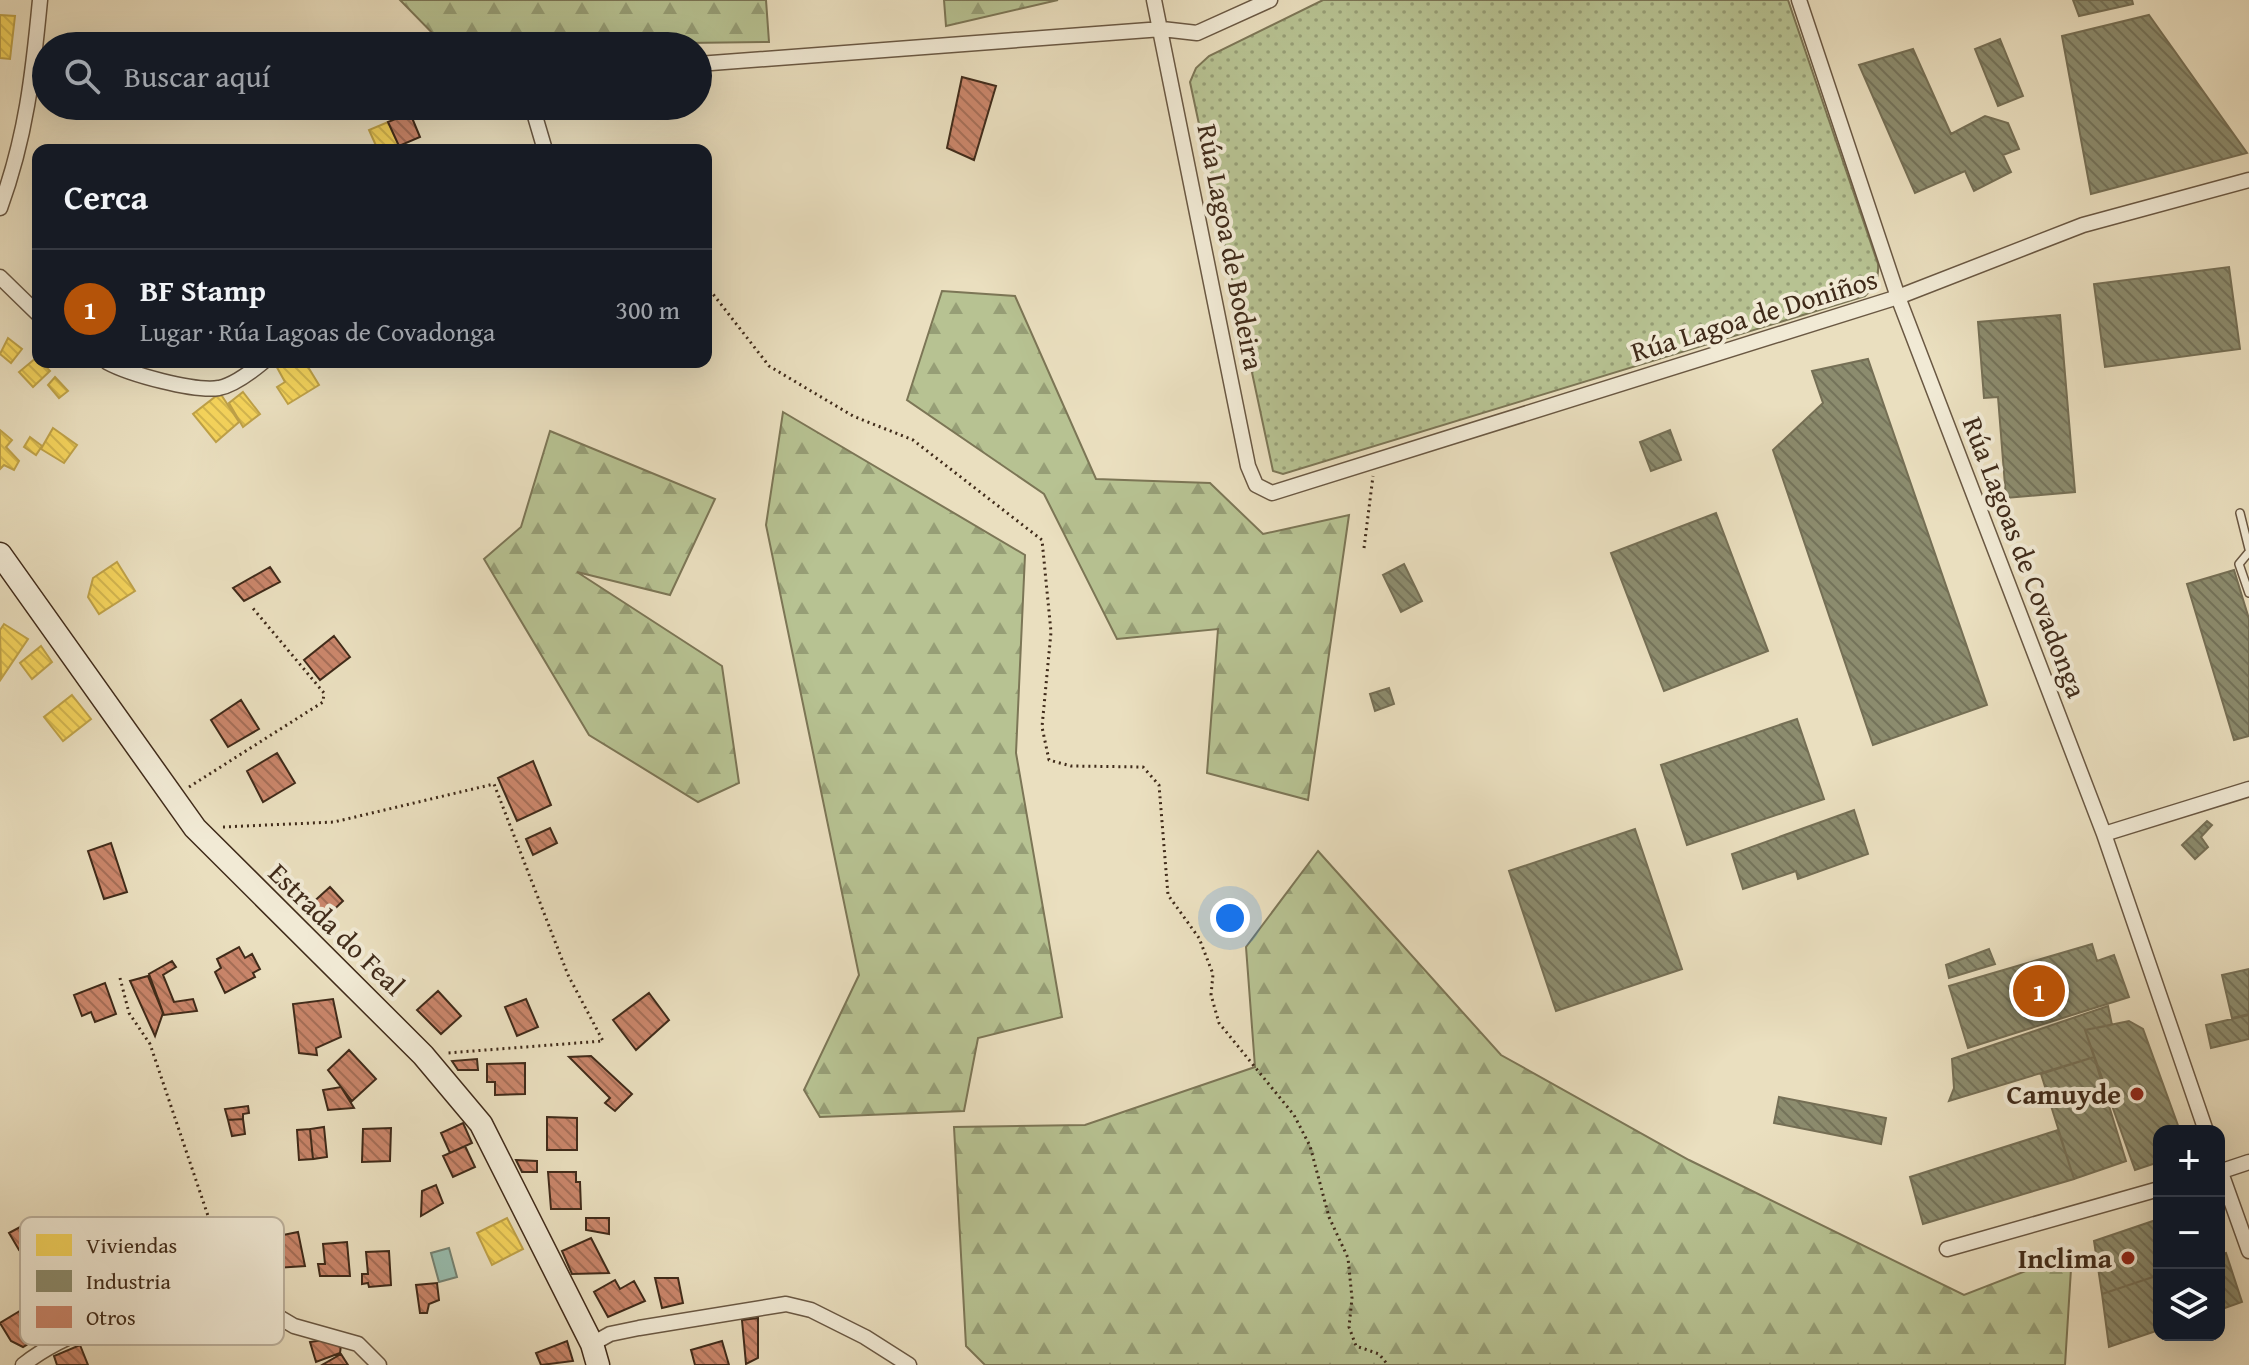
<!DOCTYPE html>
<html lang="es">
<meta charset="utf-8">
<style>
:root{--surface:#171b24;--page:#242831;--text:#f1f3f6;--muted:#9ea1a6;--line:#363941;--accent:#b45309}
body{margin:0;font-family:"Gentium Book Plus",serif;background:var(--page);color:var(--text)}
.controls{position:absolute;right:24px;bottom:24px;display:grid;overflow:hidden;border-radius:16px;box-shadow:0 8px 32px #0002}
.controls button{width:72px;height:72px;display:grid;place-items:center;padding:0;border:0;border-bottom:2px solid var(--line);background:var(--surface);color:var(--text);font:40px sans-serif}
.you{position:absolute;left:1230px;top:918px;width:28px;height:28px;margin:-20px;border:6px solid #fff;border-radius:50%;background:#1a73e8;box-shadow:0 0 0 12px #1a73e833}
.badge{display:grid;place-items:center;width:52px;height:52px;border-radius:50%;background:var(--accent);color:#fff;font-size:26px;font-weight:700}
.pin{position:absolute;translate:-50% -50%;border:4px solid #fff;box-shadow:0 2px 8px #0006}
.list{margin:0;padding:0;list-style:none}
h2{display:flex;justify-content:space-between;align-items:center;height:104px;margin:0;padding:0 32px;font-size:34px}
h2 small{font-size:26px;font-weight:400;color:var(--muted)}
.list li{display:grid;grid-template-columns:52px 1fr auto;gap:24px;align-items:center;box-sizing:border-box;height:120px;padding:0 32px;border-top:2px solid var(--line)}
.list b{display:block;font-size:30px;white-space:nowrap}
.list p{margin:0;font-size:26px;white-space:nowrap;color:var(--muted)}
.list em{font-size:26px;font-style:normal;color:var(--muted)}
.icon{flex:none;width:44px;height:44px;fill:none;stroke:currentColor;stroke-width:2;stroke-linecap:round;stroke-linejoin:round}
.map{position:relative;flex:none;width:2249px;height:1365px;overflow:hidden}
.search{position:absolute;background:var(--surface);box-shadow:0 8px 32px #0002;left:32px;top:32px;width:680px;height:88px;display:flex;align-items:center;gap:20px;box-sizing:border-box;padding:0 28px;border-radius:44px;color:var(--muted);font-size:30px}
.panel{position:absolute;background:var(--surface);box-shadow:0 8px 32px #0002;left:32px;top:144px;width:680px;height:224px;border-radius:16px}
.map>svg:first-child{display:block}
.grass{fill:url(#grass-dots);stroke:#7c7656;stroke-width:2}
.forest{fill:url(#forest-firs);stroke:#7c7656;stroke-width:2}
.water{fill:#98bdae;stroke:#758373;stroke-width:2}
.homes{fill:url(#homes-back-hatch);stroke:#bfa248;stroke-width:2}
.industry{fill:url(#industry-back-hatch);stroke:#756f55;stroke-width:2}
.building{fill:url(#building-back-hatch);stroke:#402b1a;stroke-width:2}
.lines{fill:none;stroke-linecap:round;stroke-linejoin:round}
.service-casing{stroke:#6a5843;stroke-width:10}
.minor-casing{stroke:#6a5843;stroke-width:17}
.secondary-casing{stroke:#402b1a;stroke-width:25}
.path{stroke:#402b1a;stroke-width:3;stroke-dasharray:2 4;stroke-linecap:butt}
.service{stroke:#f1ead5;stroke-width:7}
.minor{stroke:#f1ead5;stroke-width:14}
.secondary{stroke:#f1ead5;stroke-width:22}
.poi-dot{fill:#8f2418;stroke:#f1ead5;stroke-width:3}
.labels{text-anchor:middle;stroke-width:8;stroke-linejoin:round;paint-order:stroke}
.street-label{font-size:28px;fill:#402b1a;stroke:#f1ead5}
.poi-label{font-size:28px;font-weight:bold;fill:#402b1a;stroke:#f1ead5;text-anchor:end}
.key{fill:#f1ead5;stroke:#bcb19d;stroke-width:2}
.key-label{font-size:22px;fill:#402b1a}
</style>
<div class="map">
<svg width="2249" height="1365" viewBox="0 0 2249 1365">
<defs>
<pattern id="grass-dots" width="8" height="8" patternUnits="userSpaceOnUse" patternTransform="scale(2)"><rect width="8" height="8" fill="#b7c292"/><path d="M2 2h.1M6 6h.1" fill="none" stroke="#969e76" stroke-width="1.8" stroke-linecap="round"/></pattern>
<pattern id="forest-firs" width="22" height="20" patternUnits="userSpaceOnUse" patternTransform="scale(2)"><rect width="22" height="20" fill="#b7c292"/><path d="M5 1l3.5 6h-7zM16 11l3.5 6h-7z" fill="#969e76"/></pattern>
<pattern id="homes-back-hatch" width="6" height="6" patternUnits="userSpaceOnUse" patternTransform="scale(2)"><rect width="6" height="6" fill="#f6d55c"/><path d="M-1 5l2 2M0 0l6 6M5-1l2 2" fill="none" stroke="#d4b74f"/></pattern>
<pattern id="industry-back-hatch" width="6" height="6" patternUnits="userSpaceOnUse" patternTransform="scale(2)"><rect width="6" height="6" fill="#8c8c6e"/><path d="M-1 5l2 2M0 0l6 6M5-1l2 2" fill="none" stroke="#74735a"/></pattern>
<pattern id="building-back-hatch" width="6" height="6" patternUnits="userSpaceOnUse" patternTransform="scale(2)"><rect width="6" height="6" fill="#ca866b"/><path d="M-1 5l2 2M0 0l6 6M5-1l2 2" fill="none" stroke="#a56e57"/></pattern>
</defs>
<rect width="100%" height="100%" fill="#eadfbf"/>
<filter id="stains"><feTurbulence type="fractalNoise" baseFrequency=".0025" numOctaves="4"/><feColorMatrix values="0 0 0 0 .2 0 0 0 0 .09 0 0 0 0 .02 0 0 0 .5 -.17"/></filter>
<radialGradient id="worn" r=".72"><stop offset=".6" stop-color="#630" stop-opacity="0"/><stop offset="1" stop-color="#630" stop-opacity=".3"/></radialGradient>
<path class="grass" d="M1323,0H1788L1878,264C1879,279 1875,286 1865,296L1283,474L1273,471L1190,82L1196,68L1209,56Z"/>
<path class="forest" d="M400,0H766L769,42L445,46Z
M944,0H1058L946,26Z
M942,291L1015,296L1096,479L1210,483L1263,534L1349,515L1308,800L1207,773L1218,629L1117,639L1044,494L907,400Z
M783,412L1025,555L1016,753L1062,1017L978,1038L964,1111L820,1117L804,1090L859,975L766,525Z
M550,431L715,499L670,595L577,572L722,666L739,783L698,802L589,735L484,559L521,527Z
M1318,851L1501,1055L1689,1160L1964,1295L2072,1253L2065,1365H985L966,1346L954,1127L1085,1125L1255,1067L1246,947Z"/>
<path class="water" d="M449,1248L457,1277L439,1282L431,1253Z"/>
<path class="homes" d="M0,15L15,16L10,59L0,58Z
M388,122L399,146L378,150L369,130Z
M8,338L22,349L11,363L0,354Z
M37,357L50,371L33,387L19,372Z
M274,362H305L319,385L288,404L277,387L285,382Z
M55,377L68,391L59,398L48,385Z
M243,392L260,414L243,427L229,403Z
M220,393L239,422L216,442L193,414Z
M53,428L77,445L64,463L41,449Z
M0,430L12,440L6,447L19,461L14,470L4,465L0,469Z
M30,437L42,446L36,455L24,447Z
M117,562L135,591L99,614L88,597L93,578Z
M4,624L28,639L1,679L0,630Z
M41,646L52,662L32,679L20,663Z
M72,695L91,719L63,741L44,717Z
M507,1218L523,1249L492,1265L477,1233Z"/>
<path class="industry" d="M2073,0H2132L2133,4L2079,16Z
M2149,15L2247,153L2091,194L2062,36Z
M2000,39L2023,96L1998,106L1975,49Z
M1913,49L1951,134L1985,116L2008,123L2019,149L2003,155L2011,172L1974,191L1965,171L1915,193L1859,65Z
M2229,267L2240,349L2105,367L2094,284Z
M2060,315L2075,492L2006,498L1998,397L1984,398L1978,322Z
M1868,359L1987,705L1873,745L1773,450L1823,403L1812,371Z
M1670,430L1681,460L1651,471L1640,442Z
M1716,513L1768,651L1664,691L1611,553Z
M1404,564L1422,601L1401,612L1383,575Z
M2234,570L2249,619V736L2234,740L2187,584Z
M1389,688L1394,704L1375,711L1370,694Z
M1797,719L1824,799L1687,845L1661,765Z
M1854,810L1868,854L1798,879L1796,871L1743,889L1732,854Z
M2207,821L2212,825L2201,837L2208,847L2195,859L2182,845Z
M1635,829L1682,969L1556,1011L1509,871Z
M2092,944L2097,961L2114,955L2129,997L1968,1048L1949,986Z
M1989,949L1995,964L1949,978L1946,965Z
M2249,969V1014L2232,1018L2222,975Z
M2108,1006L2112,1025L2085,1030L2094,1057L1949,1101L1954,1088L1952,1059Z
M2249,1015V1039L2211,1048L2206,1025Z
M2129,1021L2143,1029L2180,1131H2159V1162L2135,1170L2085,1030Z
M2094,1057L2126,1161L2074,1179L2041,1074Z
M1779,1097L1886,1118L1881,1144L1774,1123Z
M2058,1130L2074,1179L1923,1224L1910,1177Z
M2159,1219V1275L2102,1294L2094,1241Z
M2226,1253L2242,1302L2219,1310V1255Z
M2159,1275V1330L2109,1347L2102,1294Z"/>
<path class="building" d="M962,77L996,86L974,160L947,148Z
M410,113L420,137L399,146L388,122Z
M270,567L280,582L244,601L233,588Z
M334,636L350,657L320,680L304,660Z
M241,700L259,729L228,747L211,720Z
M277,753L295,783L263,802L247,771Z
M533,761L551,805L517,821L498,778Z
M550,828L557,843L533,855L526,839Z
M111,843L127,892L104,899L88,851Z
M330,887L343,901L324,919L310,905Z
M239,947L245,958L252,954L260,969L253,973L255,977L225,993L215,972L221,968L217,959Z
M172,961L176,967L163,975L174,1002L193,999L197,1011L164,1015L149,974Z
M148,976L163,1013L155,1036L130,981Z
M105,983L116,1014L95,1022L91,1012L82,1016L74,995Z
M438,991L461,1016L441,1034L417,1010Z
M649,993L669,1020L636,1050L613,1020Z
M333,999L341,1037L316,1048L317,1055L299,1053L293,1004Z
M526,999L538,1027L517,1036L505,1007Z
M349,1050L376,1079L352,1101L328,1070Z
M591,1056L632,1094L615,1111L605,1103L610,1098L569,1057Z
M477,1059L478,1070H458L452,1061Z
M525,1063V1094L495,1095V1082H487V1064Z
M341,1087L354,1108L328,1110L323,1090Z
M248,1106L249,1113L243,1114V1119L228,1120L225,1109Z
M547,1117L577,1118V1150H547Z
M243,1119L245,1134L232,1136L228,1120Z
M463,1123L472,1143L450,1153L441,1133Z
M324,1127L327,1157L313,1159L310,1129Z
M391,1128L390,1161L362,1162L363,1129Z
M310,1129L313,1159L299,1160L297,1130Z
M465,1146L475,1167L453,1177L443,1156Z
M516,1160L537,1161V1172H522Z
M548,1172H576V1182H580L581,1209H551Z
M436,1185L443,1203L421,1216L422,1191Z
M586,1218H609V1234L586,1230Z
M33,1220L43,1238L19,1250L9,1233Z
M298,1232L305,1266L276,1268L274,1256L281,1255L278,1236Z
M591,1238L609,1273L572,1274L562,1251Z
M347,1242L350,1276H320L318,1264H325L323,1244Z
M389,1251L391,1285L369,1287L368,1283L362,1284V1274H368L366,1252Z
M655,1278H678L683,1303L662,1308Z
M615,1280L620,1289L634,1281L645,1301L608,1317L594,1292Z
M437,1283L439,1300L429,1304L427,1313H420L416,1285Z
M28,1306L46,1333L23,1347L11,1341L0,1323Z
M758,1318V1358L746,1364L742,1320Z
M324,1340L341,1345L340,1353L316,1362L310,1342Z
M567,1341L573,1361L541,1365L536,1353Z
M722,1341L729,1365H695L691,1350Z
M80,1345L88,1365H57L54,1356Z
M341,1354L348,1365H322Z"/>
<g class="lines">
<defs>
<path id="service" d="M2240,513L2249,549
M2249,552L2239,564L2249,593"/>
<path id="minor" d="M1154,0L1248,466L1256,485L1272,493L1898,297L2083,225L2249,180
M1799,0L1898,297L2104,834L2206,1131
M698,64L1162,29L1197,33L1270,0
M532,106L545,150
M0,208C26,137 33,74 40,0
M0,277L38,314
M107,362C129,374 194,392 219,388C234,385 251,372 263,362
M2104,834L2249,789
M2219,1167L2249,1251
M2219,1172L2249,1162
M1947,1249L2159,1189
M592,1344L610,1334L639,1328L786,1304L811,1310L865,1337L909,1365
M23,1365C74,1323 168,1304 233,1290L294,1326L358,1344L379,1365"/>
<path id="secondary" d="M0,554L195,828L423,1055L481,1124L592,1344L598,1365"/>
</defs>
<use href="#service" class="service-casing"/>
<use href="#minor" class="minor-casing"/>
<use href="#secondary" class="secondary-casing"/>
<path class="path" d="M706,285L769,366L853,416L913,440L1042,540L1051,632L1042,727L1049,760L1071,766L1143,767L1159,785L1168,895L1199,938L1213,974L1211,995L1219,1023L1294,1115L1310,1146L1329,1217L1348,1258L1352,1298L1349,1327L1356,1346L1379,1354L1388,1365
M1364,548L1373,476
M189,787L323,702L324,693L251,606
M223,827L334,822L494,784L568,975L603,1041L447,1053
M120,978L129,1013L150,1044L228,1275"/>
<use href="#service" class="service"/>
<use href="#minor" class="minor"/>
<use href="#secondary" class="secondary"/>
</g>
<g class="poi-dot">
<circle cx="2137" cy="1094" r="8"/>
<circle cx="2128" cy="1258" r="8"/>
</g>
<g class="labels">
<g class="street-label">
<text transform="translate(1231 247) rotate(79)" y="10">Rúa Lagoa de Bodeira</text>
<text transform="translate(1754 315) rotate(-17)" y="10">Rúa Lagoa de Doniños</text>
<text transform="translate(2025 557) rotate(69)" y="10">Rúa Lagoas de Covadonga</text>
<text transform="translate(337 929) rotate(44)" y="10">Estrada do Feal</text>
</g>
<g class="poi-label">
<text x="2121" y="1104">Camuyde</text>
<text x="2112" y="1268">Inclima</text>
</g>
</g>
<rect x="20" y="1217" width="264" height="128" rx="12" class="key"/>
<rect x="36" y="1234" width="36" height="22" fill="#f6d55c"/>
<rect x="36" y="1270" width="36" height="22" fill="#8c8c6e"/>
<rect x="36" y="1306" width="36" height="22" fill="#ca866b"/>
<g class="key-label">
<text x="86" y="1253">Viviendas</text>
<text x="86" y="1289">Industria</text>
<text x="86" y="1325">Otros</text>
</g>
<rect width="100%" height="100%" filter="url(#stains)"/>
<rect width="100%" height="100%" fill="url(#worn)"/>
</svg>
<div class="controls">
<button>+</button>
<button>−</button>
<button><svg class="icon" aria-label="layers" viewBox="0 0 24 24"><path d="M12 4l9 5-9 5-9-5zM3 14l9 5 9-5"/></svg></button>
</div>
<div class="you"></div>
<div class="pin badge" style="left:2039px;top:991px">1</div>
<div class="search"><svg class="icon" aria-label="search" viewBox="0 0 24 24"><circle cx="10" cy="10" r="6"/><path d="M15 15l6 6"/></svg>Buscar aquí</div>
<section class="panel">
<h2>Cerca<small></small></h2>
<ul class="list">
<li><span class="badge">1</span><div><b>BF Stamp</b><p>Lugar · Rúa Lagoas de Covadonga</p></div><em>300 m</em></li>
</ul>
</section>
</div>
